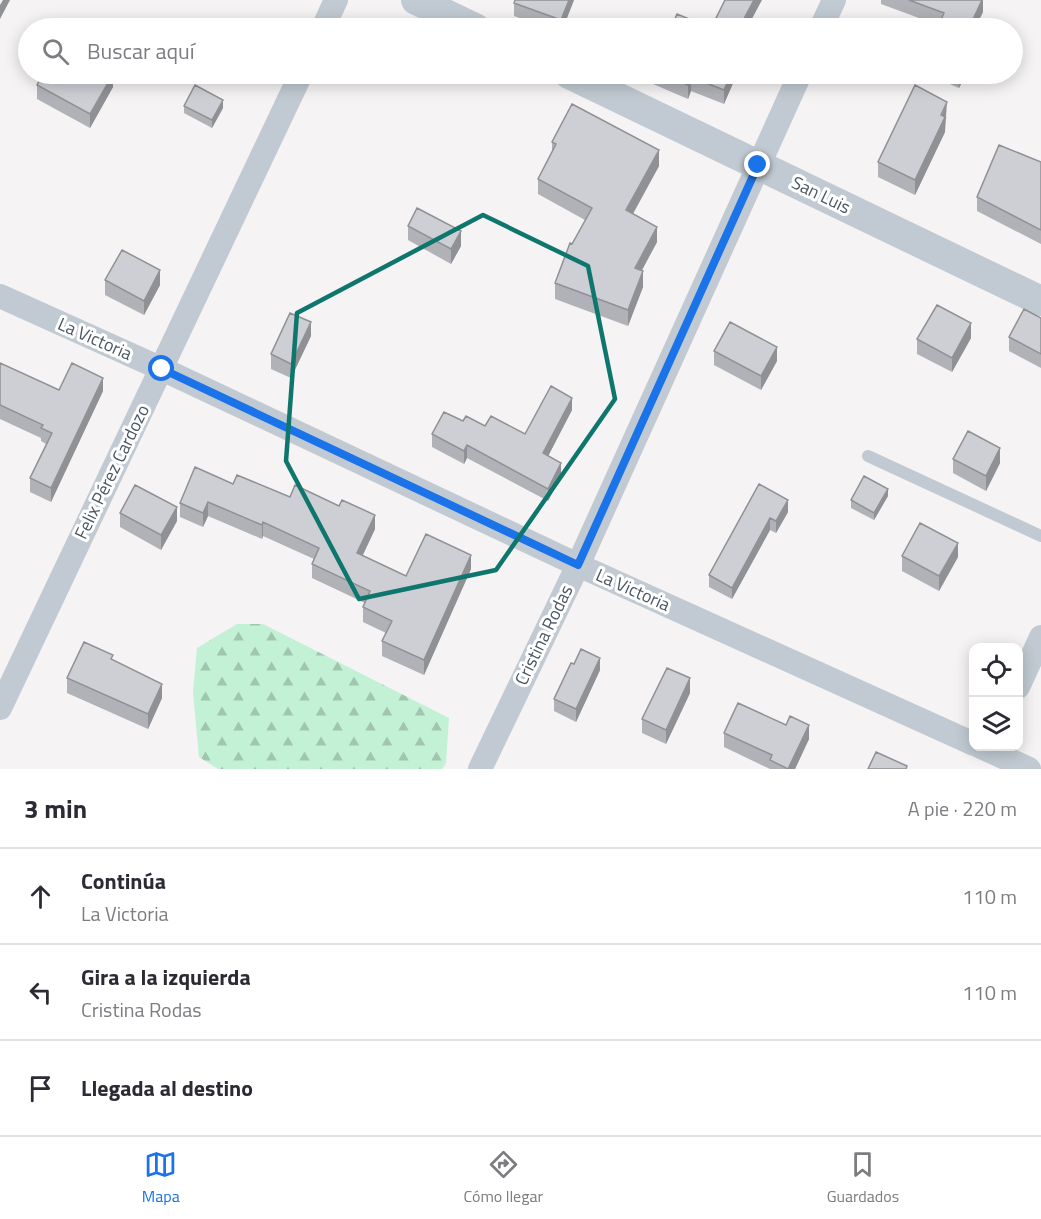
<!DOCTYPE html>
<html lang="es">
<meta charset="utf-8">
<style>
:root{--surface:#fff;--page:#f2f2f3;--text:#2b2b33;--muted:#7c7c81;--line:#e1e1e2;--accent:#1a73e8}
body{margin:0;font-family:"Titillium Web",sans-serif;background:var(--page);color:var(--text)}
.controls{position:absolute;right:18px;bottom:18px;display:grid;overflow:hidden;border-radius:12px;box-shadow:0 3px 15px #0003}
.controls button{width:54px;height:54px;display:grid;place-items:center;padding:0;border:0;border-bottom:2px solid var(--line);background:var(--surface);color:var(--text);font:30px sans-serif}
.stop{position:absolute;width:18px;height:18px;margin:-14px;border:4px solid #1a73e8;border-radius:50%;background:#fff}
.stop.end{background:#1a73e8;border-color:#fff;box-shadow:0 2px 6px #0008}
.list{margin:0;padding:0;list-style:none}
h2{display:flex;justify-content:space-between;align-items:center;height:78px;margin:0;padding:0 24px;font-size:26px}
h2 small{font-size:20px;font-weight:400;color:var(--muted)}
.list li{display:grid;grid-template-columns:39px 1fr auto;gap:18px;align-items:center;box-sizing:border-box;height:96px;padding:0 24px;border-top:2px solid var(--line)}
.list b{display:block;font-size:22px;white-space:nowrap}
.list p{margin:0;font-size:20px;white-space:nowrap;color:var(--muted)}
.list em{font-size:20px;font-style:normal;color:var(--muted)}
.icon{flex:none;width:33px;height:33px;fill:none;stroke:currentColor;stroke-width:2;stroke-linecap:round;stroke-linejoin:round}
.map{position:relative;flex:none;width:1041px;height:769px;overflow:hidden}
.search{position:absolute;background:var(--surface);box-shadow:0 3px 15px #0003;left:18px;right:18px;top:18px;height:66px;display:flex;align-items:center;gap:15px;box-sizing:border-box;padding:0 21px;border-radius:33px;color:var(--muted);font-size:22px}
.sheet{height:366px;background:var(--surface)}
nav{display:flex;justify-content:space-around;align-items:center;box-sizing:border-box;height:84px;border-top:2px solid var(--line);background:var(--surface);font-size:16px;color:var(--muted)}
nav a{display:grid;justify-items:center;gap:3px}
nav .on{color:var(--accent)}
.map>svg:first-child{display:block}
.forest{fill:url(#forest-firs)}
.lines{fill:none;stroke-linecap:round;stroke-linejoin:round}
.service{stroke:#c1cad2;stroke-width:12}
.minor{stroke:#c1cad2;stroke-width:24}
.tertiary{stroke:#c1cad2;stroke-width:30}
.wall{fill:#b0b2b7}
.shaded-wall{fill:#909195}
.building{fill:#cdcfd5;stroke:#909195;stroke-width:1.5}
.route{stroke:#1a73e8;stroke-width:8}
.marked{fill:none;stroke:#0f766e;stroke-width:4.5;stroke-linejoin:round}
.labels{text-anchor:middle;stroke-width:6;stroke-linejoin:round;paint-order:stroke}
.street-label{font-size:18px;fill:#4a5661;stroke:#fff}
</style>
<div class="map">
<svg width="1041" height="769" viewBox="0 0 1041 769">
<defs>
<pattern id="forest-firs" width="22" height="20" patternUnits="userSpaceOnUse" patternTransform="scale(1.5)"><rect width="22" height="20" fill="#c3f1d5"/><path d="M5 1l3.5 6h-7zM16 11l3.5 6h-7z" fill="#a0c6b0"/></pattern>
</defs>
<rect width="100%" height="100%" fill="#f5f3f3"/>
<path class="forest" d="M237,624H263L449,718L446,763L442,769H218L199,757L193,693L197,648Z"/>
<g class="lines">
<path class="service" d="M868,456L1041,536"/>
<path class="minor" d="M323,28L336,0
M821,28L834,0
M0,296L162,369L578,565L974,744
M1018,687L1041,637
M0,708L301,74
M979,746L1029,769
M480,769L578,565L800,74"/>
<path class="tertiary" d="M416,0L475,28
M569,74L1041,301"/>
</g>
<path class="wall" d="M515,0H574L563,28H547L514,16V3Z
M881,0H983V12L975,28H937L938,25L881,4Z
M653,74H737L724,104L691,91L688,99L653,84Z
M927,74H966L959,88Z
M37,85L113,87L90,128L37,99Z
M184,106L223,108L212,128L184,113Z
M947,117L945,120V132L915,195L878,177V162Z
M552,142L659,166L633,214L657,242L642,270L643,287L628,326L555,299V283L572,244L585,220L538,194V179L552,153Z
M1041,162V244L977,211V197Z
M408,226L461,246L451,264L408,240Z
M105,280L160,285L144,315L105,295Z
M1041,318V368L1009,351V337Z
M311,336L291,378L271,369V354Z
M971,338L952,372L917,354V339Z
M714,351L777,361L761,390L714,365Z
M0,363L59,390L103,391L51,502L30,492V478L46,444L41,441V438L0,419Z
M572,410L548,456L561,476L548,501L467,458L464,464L432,447V434L463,421L525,434Z
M953,459L1000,463L986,491L953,473Z
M233,484L290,497L375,529L363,555L406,576L471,569L424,675L382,656V641L386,633L363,622V607L365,603L312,578V564L314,559L263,536L262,539L208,516L203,527L180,517V503Z
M759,484L788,512L776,533L770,530L732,599L709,587V575Z
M888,496L874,520L851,508V500Z
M120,513L177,521L161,550L120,527Z
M902,556L958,557L939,591L902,571Z
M113,660L162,698L148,729L67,693V678Z
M574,664L600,670L576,722L554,711V699Z
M690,693L666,744L642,733V719Z
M724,733L809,739L795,769H770L724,747Z"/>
<path class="shaded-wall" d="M3,0H10L0,19V5Z
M569,0H574L563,28H561V20Z
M754,0H762L747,28H739Z
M982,0H983V12L975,28H969Z
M113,74V87L90,128V114Z
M731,74H737L724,104V90Z
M960,74H966L959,88Z
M691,77V91L688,99V85Z
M223,100V108L212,128V120Z
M947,102L945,132L915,195V180Z
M659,150V166L626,226V210Z
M657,227V242L635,283V268Z
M461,231V246L451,264V249Z
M160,270V285L144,315V301Z
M643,271V287L628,326V310Z
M311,322V336L291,378V364Z
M971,323V338L952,372V358Z
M777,347V361L761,390V376Z
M103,378V391L51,502V488Z
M572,398V410L543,466V453Z
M467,445V458L464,464V451Z
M1000,448V463L986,491V476Z
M561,463V476L548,501V489Z
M888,489V496L874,520V513Z
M788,500V512L776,533V521Z
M208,502V516L203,527V513Z
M177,507V521L161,550V535Z
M375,515V529L357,567V553Z
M770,518V530L732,599V588Z
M263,522V536L262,539V525Z
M958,543V557L939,591V576Z
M471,555V569L424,675V660Z
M600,658V670L576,722V709Z
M690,678V693L666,744V730Z
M162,684V698L148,729V714Z
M809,725V739L795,769H788Z"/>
<path class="building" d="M515,0H569L561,20L514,3Z
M725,0H754L739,28H671L677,14L711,28Z
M909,0H982L969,28H937L944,13Z
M43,74H113L90,114L37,85Z
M661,74H731L724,90L691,77L688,85Z
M195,85L223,100L212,120L184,106Z
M915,85L947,102L941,115L945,117L915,180L878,162Z
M572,104L659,150L626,210L657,227L635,268L643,271L628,310L555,283L570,243L572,244L592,208L538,179L556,144L552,142Z
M999,145L1041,162V230L977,197Z
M417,208L461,231L451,249L408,226Z
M122,250L160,270L144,301L105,280Z
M937,305L971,323L952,358L917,339Z
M1024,309L1041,318V354L1009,337Z
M290,313L311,322L291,364L271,354Z
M730,322L777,347L761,376L714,351Z
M0,363L59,390L72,363L103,378L51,488L30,478L52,433L41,428L43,425L0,405Z
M551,386L572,398L543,453L561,463L548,489L467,445L464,451L432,434L444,412L463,421L466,416L485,426L491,416L525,434Z
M968,431L1000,448L986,476L953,459Z
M195,467L233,484L237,475L290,497L295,485L339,506L342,500L375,515L357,553L406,576L426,534L471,555L424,660L382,641L392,621L363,607L370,591L312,564L319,548L263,522L262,525L208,502L203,513L180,503Z
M864,476L888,489L874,513L851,500Z
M759,484L788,500L776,521L770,518L732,588L709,575Z
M135,485L177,507L161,535L120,513Z
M920,523L958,543L939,576L902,556Z
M84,642L113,655L111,659L162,684L148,714L67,678Z
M581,649L600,658L576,709L554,699L571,663L574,664Z
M667,668L690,678L666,730L642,719Z
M738,703L786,725L790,716L809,725L788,769L770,760L772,755L724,733Z
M876,752L907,766L906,769H868Z"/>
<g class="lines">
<path class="route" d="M162,369L578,565L758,165"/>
</g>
<path class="marked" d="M483,215L588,266L615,399L496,570L359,599L286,461L297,313Z"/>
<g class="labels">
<g class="street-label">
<text transform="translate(821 195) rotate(26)" y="6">San Luis</text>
<text transform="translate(95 339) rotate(24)" y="6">La Victoria</text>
<text transform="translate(112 472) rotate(-64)" y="6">Felix Pérez Cardozo</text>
<text transform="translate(633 590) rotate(24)" y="6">La Victoria</text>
<text transform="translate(544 635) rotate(-64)" y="6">Cristina Rodas</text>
</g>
</g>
</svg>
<div class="controls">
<button><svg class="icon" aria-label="locate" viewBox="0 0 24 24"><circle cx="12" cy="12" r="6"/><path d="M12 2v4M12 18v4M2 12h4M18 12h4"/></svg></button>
<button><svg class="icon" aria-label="layers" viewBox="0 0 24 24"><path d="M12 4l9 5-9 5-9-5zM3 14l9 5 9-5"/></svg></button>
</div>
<div class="stop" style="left:162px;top:369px"></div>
<div class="stop end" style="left:758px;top:165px"></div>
<div class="search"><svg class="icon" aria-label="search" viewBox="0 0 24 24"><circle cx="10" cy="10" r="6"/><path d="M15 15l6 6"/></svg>Buscar aquí</div>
</div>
<section class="sheet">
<h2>3 min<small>A pie · 220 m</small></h2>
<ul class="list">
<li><svg class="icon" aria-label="ahead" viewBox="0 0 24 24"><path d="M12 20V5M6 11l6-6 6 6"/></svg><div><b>Continúa</b><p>La Victoria</p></div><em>110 m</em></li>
<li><svg class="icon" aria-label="left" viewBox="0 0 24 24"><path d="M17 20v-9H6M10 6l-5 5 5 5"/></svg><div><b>Gira a la izquierda</b><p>Cristina Rodas</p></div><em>110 m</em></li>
<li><svg class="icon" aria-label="arrive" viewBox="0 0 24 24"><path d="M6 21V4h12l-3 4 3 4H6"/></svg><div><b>Llegada al destino</b></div></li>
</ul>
</section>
<nav>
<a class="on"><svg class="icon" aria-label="map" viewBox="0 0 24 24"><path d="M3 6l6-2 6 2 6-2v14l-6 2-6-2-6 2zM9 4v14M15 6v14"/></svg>Mapa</a>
<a><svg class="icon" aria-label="directions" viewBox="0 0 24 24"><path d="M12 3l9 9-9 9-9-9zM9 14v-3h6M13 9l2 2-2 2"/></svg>Cómo llegar</a>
<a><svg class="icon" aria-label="saved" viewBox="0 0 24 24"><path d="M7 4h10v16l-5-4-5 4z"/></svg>Guardados</a>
</nav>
